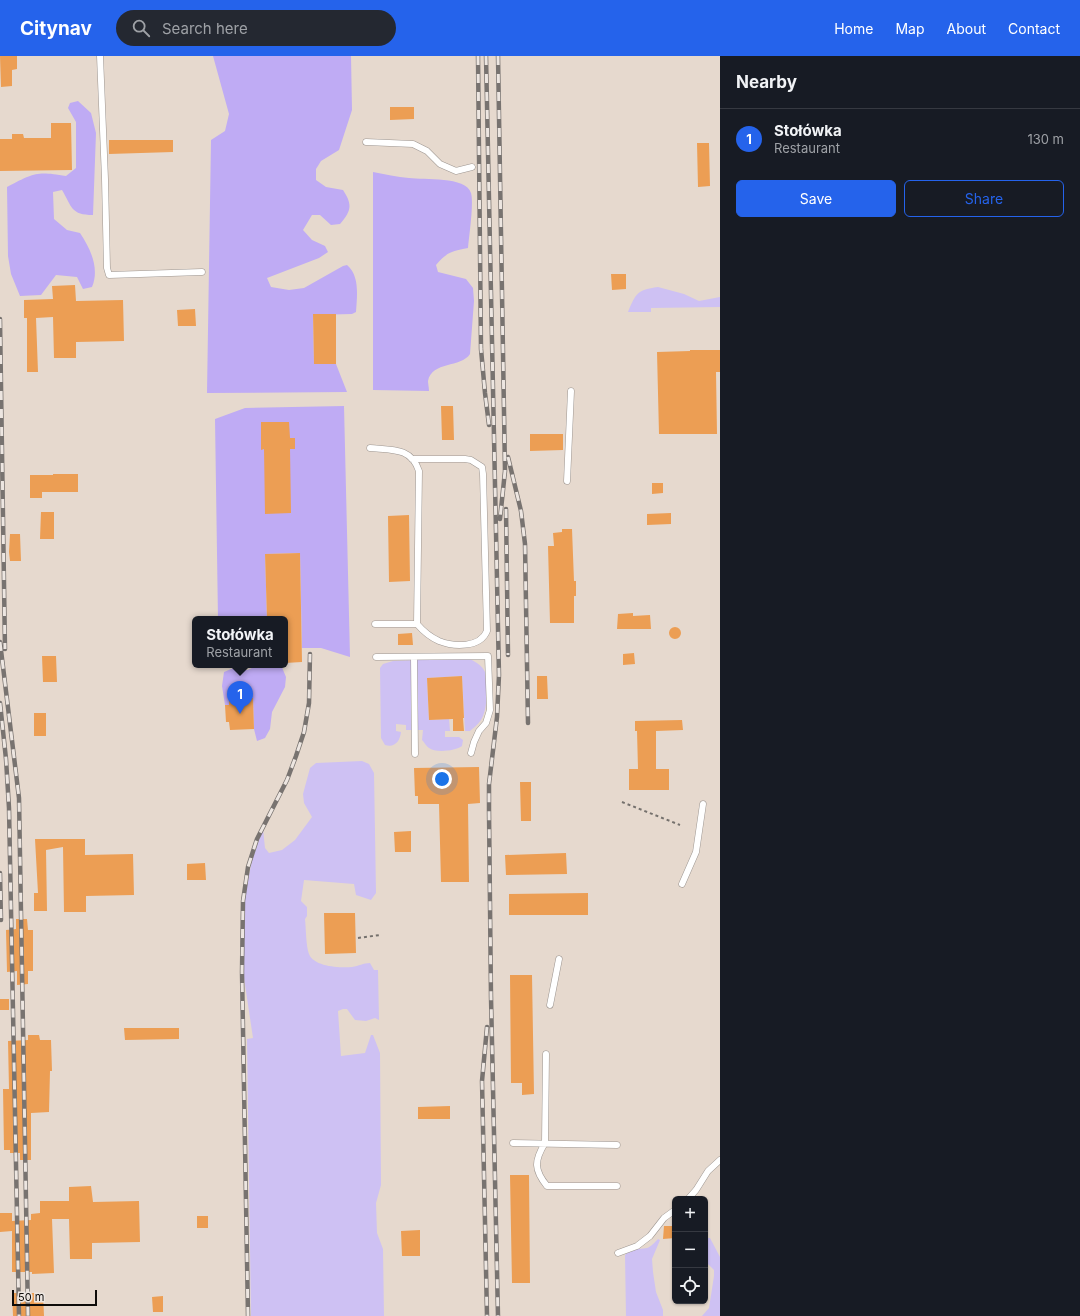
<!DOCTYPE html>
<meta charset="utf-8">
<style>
:root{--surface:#171b24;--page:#242831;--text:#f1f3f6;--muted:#9ea1a6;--line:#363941;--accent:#2563eb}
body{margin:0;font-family:Inter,sans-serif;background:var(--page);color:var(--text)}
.controls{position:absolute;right:12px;bottom:12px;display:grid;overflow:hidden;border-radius:6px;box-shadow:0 1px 3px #0004}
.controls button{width:36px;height:36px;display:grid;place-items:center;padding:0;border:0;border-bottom:1px solid var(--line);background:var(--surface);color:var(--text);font:20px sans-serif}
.scale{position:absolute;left:12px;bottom:10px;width:85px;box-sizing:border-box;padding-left:4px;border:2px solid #0e0c0a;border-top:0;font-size:11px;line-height:14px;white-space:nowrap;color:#0e0c0a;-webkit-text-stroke:3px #ede6e1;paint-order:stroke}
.you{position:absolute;left:442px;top:723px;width:14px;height:14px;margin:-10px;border:3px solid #fff;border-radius:50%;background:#1a73e8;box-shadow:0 0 0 6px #1a73e833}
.badge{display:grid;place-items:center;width:26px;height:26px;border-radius:50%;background:var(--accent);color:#fff;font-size:13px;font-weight:700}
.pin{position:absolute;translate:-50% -33px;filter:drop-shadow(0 1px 2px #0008)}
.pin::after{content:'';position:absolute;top:21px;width:14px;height:12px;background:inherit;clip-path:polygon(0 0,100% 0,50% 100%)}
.popup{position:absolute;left:192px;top:560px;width:96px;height:52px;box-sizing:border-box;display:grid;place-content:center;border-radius:6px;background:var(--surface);filter:drop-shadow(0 1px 3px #0005);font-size:13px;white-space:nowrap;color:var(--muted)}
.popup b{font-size:15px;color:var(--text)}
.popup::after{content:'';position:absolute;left:50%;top:100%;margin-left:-8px;border:8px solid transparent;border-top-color:var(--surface)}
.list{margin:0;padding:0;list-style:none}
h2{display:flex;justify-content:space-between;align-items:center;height:52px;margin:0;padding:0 16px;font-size:17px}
h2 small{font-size:13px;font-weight:400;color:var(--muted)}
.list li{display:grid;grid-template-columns:26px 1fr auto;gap:12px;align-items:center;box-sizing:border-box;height:60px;padding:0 16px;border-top:1px solid var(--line)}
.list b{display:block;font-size:15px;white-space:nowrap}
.list p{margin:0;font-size:13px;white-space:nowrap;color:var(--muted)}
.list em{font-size:13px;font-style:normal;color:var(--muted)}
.actions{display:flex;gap:8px;padding:12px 16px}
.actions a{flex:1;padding:9px 0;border:1px solid var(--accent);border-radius:6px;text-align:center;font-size:14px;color:var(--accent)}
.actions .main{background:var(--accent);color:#fff}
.icon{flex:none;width:22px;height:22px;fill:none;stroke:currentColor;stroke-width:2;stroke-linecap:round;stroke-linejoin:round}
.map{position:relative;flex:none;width:720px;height:1260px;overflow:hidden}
header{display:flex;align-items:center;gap:24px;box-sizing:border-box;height:56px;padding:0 20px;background:var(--accent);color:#fff}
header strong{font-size:19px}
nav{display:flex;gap:22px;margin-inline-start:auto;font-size:14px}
.search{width:280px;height:36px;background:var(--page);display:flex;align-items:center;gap:10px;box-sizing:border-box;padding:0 14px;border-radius:22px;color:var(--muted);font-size:15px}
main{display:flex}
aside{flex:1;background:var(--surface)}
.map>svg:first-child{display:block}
.built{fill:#e6d9ce;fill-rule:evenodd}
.green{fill:#cec1f3}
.forest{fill:#bfabf4}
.building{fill:#ec9e54}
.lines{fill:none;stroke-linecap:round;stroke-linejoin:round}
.service-casing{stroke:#9d9691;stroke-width:7}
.path{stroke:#75716d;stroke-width:2;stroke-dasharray:3 3;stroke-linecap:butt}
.service{stroke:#fff;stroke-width:6}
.rail-casing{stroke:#787370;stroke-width:4.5}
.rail{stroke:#ede6e1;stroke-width:3;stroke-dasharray:9;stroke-linecap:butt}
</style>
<header>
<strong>Citynav</strong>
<div class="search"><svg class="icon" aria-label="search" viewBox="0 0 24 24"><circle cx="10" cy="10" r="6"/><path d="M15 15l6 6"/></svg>Search here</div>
<nav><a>Home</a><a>Map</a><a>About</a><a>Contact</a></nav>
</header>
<main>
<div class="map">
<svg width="720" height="1260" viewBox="0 0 720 1260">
<rect width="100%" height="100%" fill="#ede6e1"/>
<path class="built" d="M0,0H720V1260H0ZM195,563H285V609H195ZM675,1143H705V1245H675Z"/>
<path class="green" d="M658,231L684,238L699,245L720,241V251L651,252V256H628C636,237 637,234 658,231Z
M468,602C474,605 482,609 485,616C488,622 487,651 484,657C482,665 476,670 470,675H465L462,620L427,622L429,664L449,663L450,675H445V681H459L463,684L462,690C456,695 435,697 429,692C426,690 424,686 422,684L423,674H406V669L396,668V675L401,676C400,685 395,692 385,689L381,682L380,612L383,608L393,605Z
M362,705L369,708L374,717L376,837L371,844L356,839L354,828L304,824L301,845L307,851V860L305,863C306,872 306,891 309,898C314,911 340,912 352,911C359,910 363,907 370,907L374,914H378L379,964L375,962L366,965L355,964L347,953H343L338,955L341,1000L365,997L371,979H373L380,997L381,1129L376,1147L377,1177L383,1193L384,1260H251L247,983L253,982L244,922V845L252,804L263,773L265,792L269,797L282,794L295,784L312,761L304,747L303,738L310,712L316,707Z
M705,1182H710L720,1201V1260H702L709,1252L714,1220V1214L705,1205Z
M658,1183L660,1184L652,1203L653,1216L656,1236L663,1254V1260H626L625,1199C633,1191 637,1194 647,1192C651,1191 655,1186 658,1183Z"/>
<path class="forest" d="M213,0H351L352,54L339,94L321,105L316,113V124L326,131L343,134C353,149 351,155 340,168L331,169L320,159H312L303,174L312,184L325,190L328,196L319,202L267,222L271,231L289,234L304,232L343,210L347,209C360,220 357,240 356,256L352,258L313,259L314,308H336L347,336L207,337L211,84L225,75L229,58Z
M78,45L91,57L96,77L93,159C71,159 72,151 62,134L53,136L54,163L67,174L80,177C90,192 100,212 92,231L83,233L77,221L56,219L41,239L20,240L11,218L8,200L7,131C34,117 36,115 66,120L76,112V66L68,52L70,47Z
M373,116C385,118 397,121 409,122C424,124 466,120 471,137C474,147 469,180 468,192C452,195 447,196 436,209L438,216L466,223L473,232L474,245L470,298C461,312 432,305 428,325C428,327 429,332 429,335L373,334Z
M344,350L350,601L321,592H302L300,497L265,498L267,563H218L215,363L245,352Z
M253,609H281L286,621L285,631L272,656L270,673L265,682L257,685L254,673L253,642H229V649H225L222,630L224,616L236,611C243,614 247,616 253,611Z"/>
<path class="building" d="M0,0H17V13L12,14V30L1,31Z
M390,51H414V63L390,64Z
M51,67H71L72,114L0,115V83H12V78H23L24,82H51Z
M109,84H173V96L109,98Z
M697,87H709L710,130L698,131Z
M611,218H626V233L612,234Z
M75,229L76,245L123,244L124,285L76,286V302H54L53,261L36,262L38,316H27V262H24V244L53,243L52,230Z
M195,253L196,270H178L177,254Z
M313,258H336V308H314Z
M690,294H720V316H716L717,378H659L657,296L690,295Z
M441,350H453L454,384H442Z
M261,366H289L290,382H295V393H290L291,457L265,458L264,393L261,394Z
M530,378H563V394L530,395Z
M53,418H78V436H42V442H30V419H53Z
M652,427H663V437L652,438Z
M41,456H54V483H40Z
M671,457V468L647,469V458Z
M409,459L410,525L389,526L388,460Z
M562,473H572L574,525H576V540H574V567H550L548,490H554L553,477L562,476Z
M10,478H20L21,505H10L9,496Z
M300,497L302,606L285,607V563H267L265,498Z
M633,557V560L650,559L651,573H617L618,558Z
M669 577a6 6 0 1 1 12 0a6 6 0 1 1-12 0Z
M412,577L413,589H398V578Z
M634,597L635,608L623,609V598Z
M42,600H56L57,626H43Z
M462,620L464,662H463L464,675H453V663L429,664L427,622Z
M537,620H547L548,643H537Z
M229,642H253L254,673L230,674L229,666H226L225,649H229Z
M34,657H46V680H34Z
M682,664L683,674L656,675V713H669V734H629V713H638L637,675H635V665Z
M479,711L480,747L468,748L469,826H441L439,748H418V740H415L414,712Z
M520,726H531V765H521Z
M411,775V796H395L394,776Z
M35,783H85V799L133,798L134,839L86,840V856H64L63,791L46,794L47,855H34V837H38Z
M566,797L567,818L506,819L505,799Z
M205,807L206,824H187V808Z
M588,837V859H509V838Z
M324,857H355L356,897L325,898Z
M16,863H27L28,874H33V915H28V928L17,929V915L7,916L6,874L16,873Z
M510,919H532L534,1038L522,1039V1027H511Z
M0,943H9V954H0Z
M124,972H179V983L125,984Z
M28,979H39L40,984H51L52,1015H50L49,1056L31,1057V1104H20V1097H10V1094H4L3,1033H9L8,985L28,984Z
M450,1050V1063H418V1051Z
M510,1119H529L530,1227H512Z
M91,1130L93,1146L139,1145L140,1186L92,1187V1203H70L69,1163H52L54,1217L32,1218V1216H12V1175L0,1176V1157H12V1165L31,1164V1158L40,1157V1145H69V1131Z
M197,1160H208V1172H197Z
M664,1170H675V1182L663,1183Z
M420,1174V1200H402L401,1175Z
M12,1237H43L44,1260H13Z
M163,1240V1256H153L152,1241Z"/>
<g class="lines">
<defs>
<path id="service" d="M100,0L105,123L107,212L109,219L202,216
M366,86L413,88L427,95L440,108L456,115L472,111
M370,392C391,394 411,391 419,415L417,568H375
M412,403H465L471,404L482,411L483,418L487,575C480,592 454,591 439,585C430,581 423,575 417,568
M567,425L571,335
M376,601L488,600L490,654L486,667L479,675L474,686L471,697
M414,601L415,698
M682,828L696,796L703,748
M550,949L559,903
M546,998L545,1087C534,1105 534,1114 547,1130H617
M513,1087L617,1089
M688,1143L696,1134L708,1115L720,1104
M618,1197L637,1190L650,1180L664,1162L675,1154"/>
</defs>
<use href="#service" class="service-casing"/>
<path class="path" d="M622,746L680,769
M358,882L380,879"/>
<use href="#service" class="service"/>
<defs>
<path id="rail" d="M478,0L481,293L485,337L489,369
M486,0L499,619L497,661L489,728V755L491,941L498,1260
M498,0L505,415L500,463
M0,263L5,593
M508,401L521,455L525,488L528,667
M506,453L508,599
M0,586L19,742L28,1260
M0,647L6,703L9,752L19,1260
M0,817L1,864
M487,971L482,1025L487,1260
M248,1260L242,916L243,845L248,811L257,783L287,724L296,700L304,676L309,647L310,598"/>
</defs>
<use href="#rail" class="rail-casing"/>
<use href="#rail" class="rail"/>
</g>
</svg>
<div class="controls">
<button>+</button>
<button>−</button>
<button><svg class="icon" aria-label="locate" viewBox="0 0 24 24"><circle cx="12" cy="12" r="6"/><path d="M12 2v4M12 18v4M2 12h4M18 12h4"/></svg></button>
</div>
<div class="scale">50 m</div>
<div class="you"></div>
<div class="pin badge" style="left:240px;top:658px">1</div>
<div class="popup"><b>Stołówka</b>Restaurant</div>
</div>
<aside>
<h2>Nearby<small></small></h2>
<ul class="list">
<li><span class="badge">1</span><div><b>Stołówka</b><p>Restaurant</p></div><em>130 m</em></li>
</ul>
<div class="actions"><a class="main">Save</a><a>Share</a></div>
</aside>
</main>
